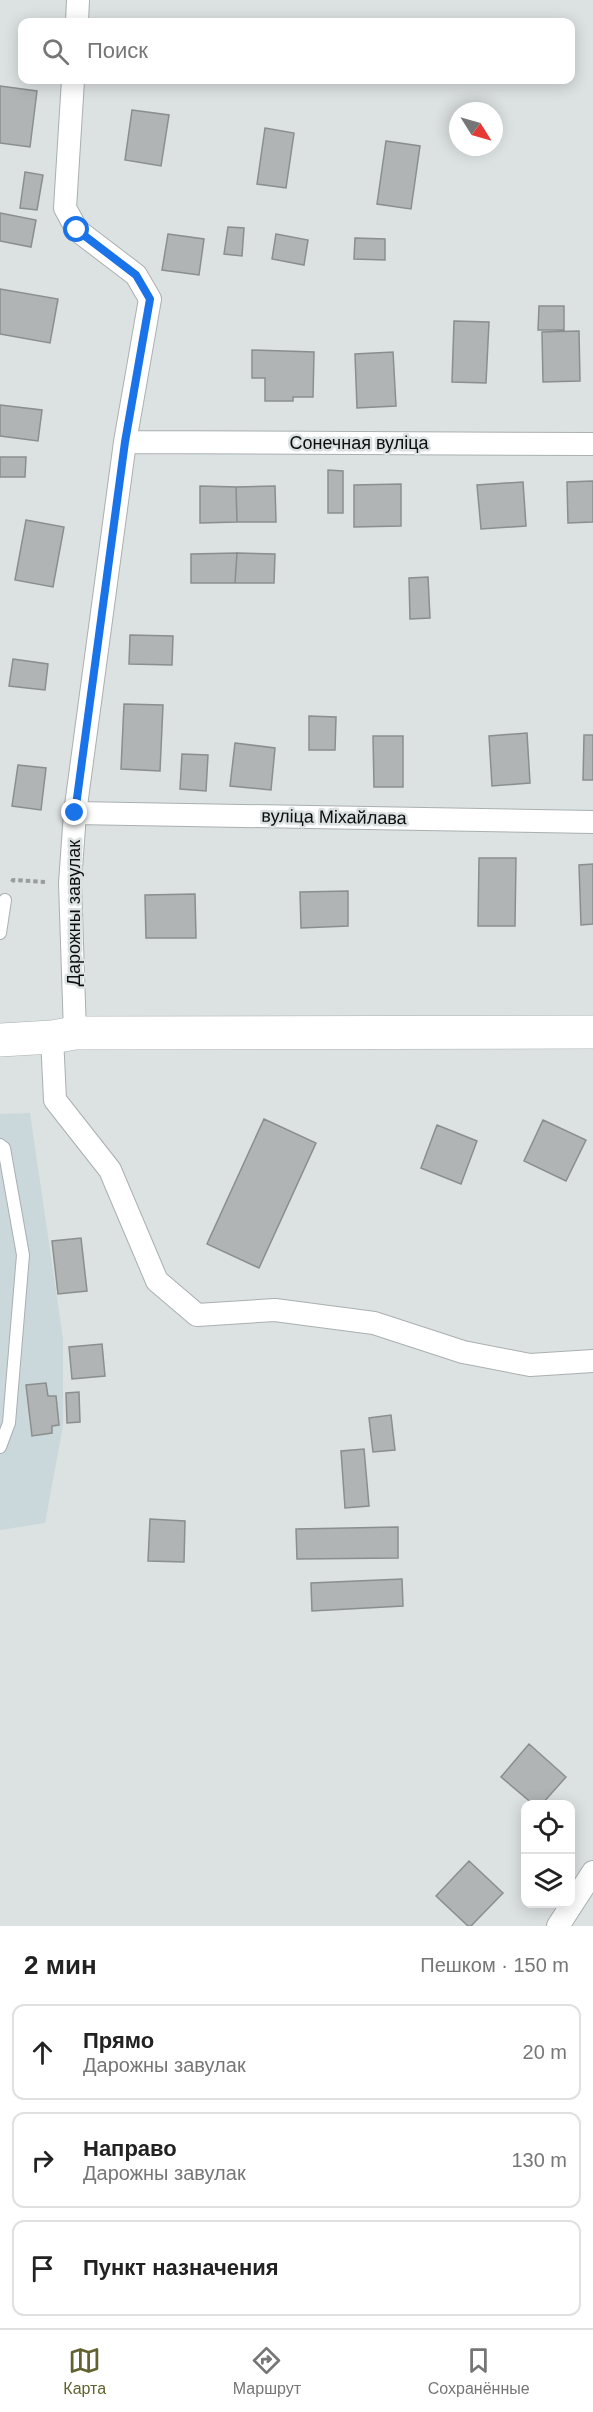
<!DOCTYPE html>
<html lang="ru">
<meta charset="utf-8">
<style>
:root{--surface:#fff;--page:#f2f2f2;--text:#222;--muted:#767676;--line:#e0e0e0;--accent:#61622f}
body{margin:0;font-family:Helvetica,sans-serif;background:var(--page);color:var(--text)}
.controls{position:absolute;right:18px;bottom:18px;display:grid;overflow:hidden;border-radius:12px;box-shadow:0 3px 15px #0003}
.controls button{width:54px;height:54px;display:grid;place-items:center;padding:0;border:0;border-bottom:2px solid var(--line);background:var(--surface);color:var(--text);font:30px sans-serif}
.compass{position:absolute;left:449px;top:102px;width:54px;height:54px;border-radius:50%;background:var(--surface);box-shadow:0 3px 15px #0003;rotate:127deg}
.stop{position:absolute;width:18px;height:18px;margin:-14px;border:4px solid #1a73e8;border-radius:50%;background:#fff}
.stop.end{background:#1a73e8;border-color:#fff;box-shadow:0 2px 6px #0008}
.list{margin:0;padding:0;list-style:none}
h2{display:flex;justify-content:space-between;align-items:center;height:78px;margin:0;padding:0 24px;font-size:26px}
h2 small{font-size:20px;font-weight:400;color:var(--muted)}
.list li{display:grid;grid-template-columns:39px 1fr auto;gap:18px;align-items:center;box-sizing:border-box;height:96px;margin:0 12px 12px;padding:0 12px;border:2px solid var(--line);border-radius:12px}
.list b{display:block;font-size:22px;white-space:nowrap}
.list p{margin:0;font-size:20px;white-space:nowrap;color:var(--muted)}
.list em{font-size:20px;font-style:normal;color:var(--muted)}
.icon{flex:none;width:33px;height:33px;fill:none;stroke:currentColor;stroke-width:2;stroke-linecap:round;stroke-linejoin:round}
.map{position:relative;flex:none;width:593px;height:1926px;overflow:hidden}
.search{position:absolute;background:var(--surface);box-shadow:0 3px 15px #0003;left:18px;right:18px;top:18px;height:66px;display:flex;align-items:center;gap:15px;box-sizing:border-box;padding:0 21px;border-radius:12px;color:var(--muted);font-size:22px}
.sheet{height:402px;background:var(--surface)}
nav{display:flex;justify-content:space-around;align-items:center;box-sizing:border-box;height:84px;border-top:2px solid var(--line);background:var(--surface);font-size:16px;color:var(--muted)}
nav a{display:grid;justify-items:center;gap:3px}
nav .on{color:var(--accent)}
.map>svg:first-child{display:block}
.built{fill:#cad8db}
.building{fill:#b0b4b4;stroke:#8a8e8e;stroke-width:1.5}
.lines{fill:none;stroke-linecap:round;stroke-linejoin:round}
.lane-casing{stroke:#aaafb0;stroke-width:14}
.street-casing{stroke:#aaafb0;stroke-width:24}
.secondary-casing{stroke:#aaafb0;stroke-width:34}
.path{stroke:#999d9e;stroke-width:4;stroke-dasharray:4.5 3;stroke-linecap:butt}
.lane{stroke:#fff;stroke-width:12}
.street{stroke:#fff;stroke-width:22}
.secondary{stroke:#fff;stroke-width:33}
.route{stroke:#1a73e8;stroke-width:8}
.labels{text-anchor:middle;stroke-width:5;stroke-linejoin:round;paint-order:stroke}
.street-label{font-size:18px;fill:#0d0e0f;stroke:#dce1e2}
</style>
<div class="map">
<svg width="593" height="1926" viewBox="0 0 593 1926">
<rect width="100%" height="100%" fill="#dce1e2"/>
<path class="built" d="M30,1113L63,1339V1426L45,1523L0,1530V1114Z"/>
<path class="building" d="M477,80H521V81H477Z
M0,86L37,91L30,147L0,143Z
M132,110L169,115L161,166L125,160Z
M265,128L294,133L286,188L257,184Z
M386,141L420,146L411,209L377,204Z
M25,172L43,175L37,210L20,208Z
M0,213L36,220L31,247L0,241Z
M228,227L244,228L242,256L224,254Z
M168,234L204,239L199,275L162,270Z
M276,234L308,240L304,265L272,259Z
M355,238L385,239V260L354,259Z
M0,289L58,299L50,343L0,334Z
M539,306H564V330H538Z
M454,321L489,322L486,383L452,382Z
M579,331L580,381L543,382L542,332Z
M252,350L314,352L313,397H293V401H265V378H252Z
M393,352L396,406L357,408L355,354Z
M0,405L42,410L38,441L0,436Z
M0,457H26L25,477H0Z
M328,470L343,471V513H328Z
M593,481V522L568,523L567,482Z
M523,482L526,526L481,529L477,485Z
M401,484V526L354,527V485Z
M200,486L236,487L237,522L200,523Z
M275,486L276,522H237L236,487Z
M26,520L64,527L53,587L15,580Z
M237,553L275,554L274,583H235Z
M237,553L235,583H191V554Z
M428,577L430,618L410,619L409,578Z
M130,635L173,636L172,665L129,664Z
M13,659L48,664L45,690L9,686Z
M124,704L163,705L160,771L121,769Z
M309,716L336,717L335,750H309Z
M527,733L530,783L492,786L489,736Z
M584,735H593V780H583Z
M373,736H403V787H374Z
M235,743L275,748L271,790L230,786Z
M182,754L208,755L206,791L180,789Z
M18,765L46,768L41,810L12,806Z
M479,858H516L515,926H478Z
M593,864V924L581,925L579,865Z
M348,891V926L301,928L300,892Z
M195,894L196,938H146L145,895Z
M264,1119L316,1143L259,1268L207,1244Z
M543,1120L586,1140L566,1181L524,1161Z
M437,1125L477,1141L461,1184L421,1168Z
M81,1238L87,1291L58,1294L52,1241Z
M102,1344L105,1376L72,1379L69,1347Z
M46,1383L48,1396H56L59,1425L52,1426V1433L32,1436L26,1385Z
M79,1392L80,1422L67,1423L66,1393Z
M391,1415L395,1450L373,1452L369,1418Z
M364,1449L369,1506L345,1508L341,1451Z
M150,1519L185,1521L184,1562L148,1561Z
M398,1527V1558L297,1559L296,1529Z
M402,1579L403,1606L312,1611L311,1583Z
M529,1744L566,1777L542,1804H533L501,1777Z
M469,1861L503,1893L471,1926H468L436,1896Z"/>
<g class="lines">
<defs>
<path id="lane" d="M0,933L5,900
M0,1145L4,1148L23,1255L9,1423L0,1447"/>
<path id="street" d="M77,22L78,0
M73,80L65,208L77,230L136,275L150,299L125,442L75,813L70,883L75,1033
M125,442L593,444
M75,813L593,822
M52,1037L55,1100L110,1170L157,1281L197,1315L275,1310L374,1323L463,1352L530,1365L593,1361
M558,1926L593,1872"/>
<path id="secondary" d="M0,1040L52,1037L75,1033L593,1032"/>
</defs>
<use href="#lane" class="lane-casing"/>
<use href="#street" class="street-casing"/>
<use href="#secondary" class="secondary-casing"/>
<path class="path" d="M12,882L13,880L45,882"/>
<use href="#lane" class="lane"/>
<use href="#street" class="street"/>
<use href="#secondary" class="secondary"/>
</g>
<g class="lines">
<path class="route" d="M75,813L125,442L150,299L136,275L77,230"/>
</g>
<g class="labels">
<g class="street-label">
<text x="359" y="449">Сонечная вуліца</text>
<text transform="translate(334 817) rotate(1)" y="6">вуліца Міхайлава</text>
<text transform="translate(74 913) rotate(-90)" y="6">Дарожны завулак</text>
</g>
</g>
</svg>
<div class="controls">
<button><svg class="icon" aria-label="locate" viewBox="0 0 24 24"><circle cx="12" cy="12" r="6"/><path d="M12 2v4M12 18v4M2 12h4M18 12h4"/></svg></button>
<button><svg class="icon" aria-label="layers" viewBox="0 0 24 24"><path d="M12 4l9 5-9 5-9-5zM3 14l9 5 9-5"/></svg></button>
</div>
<svg class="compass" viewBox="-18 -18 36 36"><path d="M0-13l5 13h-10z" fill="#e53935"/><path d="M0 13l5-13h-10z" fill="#767676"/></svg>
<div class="stop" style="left:77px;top:230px"></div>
<div class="stop end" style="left:75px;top:813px"></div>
<div class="search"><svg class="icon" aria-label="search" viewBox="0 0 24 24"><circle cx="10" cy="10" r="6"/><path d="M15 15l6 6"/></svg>Поиск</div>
</div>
<section class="sheet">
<h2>2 мин<small>Пешком · 150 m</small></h2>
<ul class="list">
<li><svg class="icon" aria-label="ahead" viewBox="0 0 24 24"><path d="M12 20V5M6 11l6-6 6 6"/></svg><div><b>Прямо</b><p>Дарожны завулак</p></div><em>20 m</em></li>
<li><svg class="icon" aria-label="right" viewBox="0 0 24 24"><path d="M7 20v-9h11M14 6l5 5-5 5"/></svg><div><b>Направо</b><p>Дарожны завулак</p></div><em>130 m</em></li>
<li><svg class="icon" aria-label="arrive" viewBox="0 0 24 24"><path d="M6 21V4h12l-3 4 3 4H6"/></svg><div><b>Пункт назначения</b></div></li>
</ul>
</section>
<nav>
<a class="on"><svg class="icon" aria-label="map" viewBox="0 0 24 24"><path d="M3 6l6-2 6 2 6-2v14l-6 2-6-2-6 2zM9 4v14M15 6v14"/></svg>Карта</a>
<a><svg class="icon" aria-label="directions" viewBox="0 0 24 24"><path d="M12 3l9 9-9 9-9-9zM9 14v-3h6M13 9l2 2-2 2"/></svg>Маршрут</a>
<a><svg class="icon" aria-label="saved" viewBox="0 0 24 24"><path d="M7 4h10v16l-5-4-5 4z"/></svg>Сохранённые</a>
</nav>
